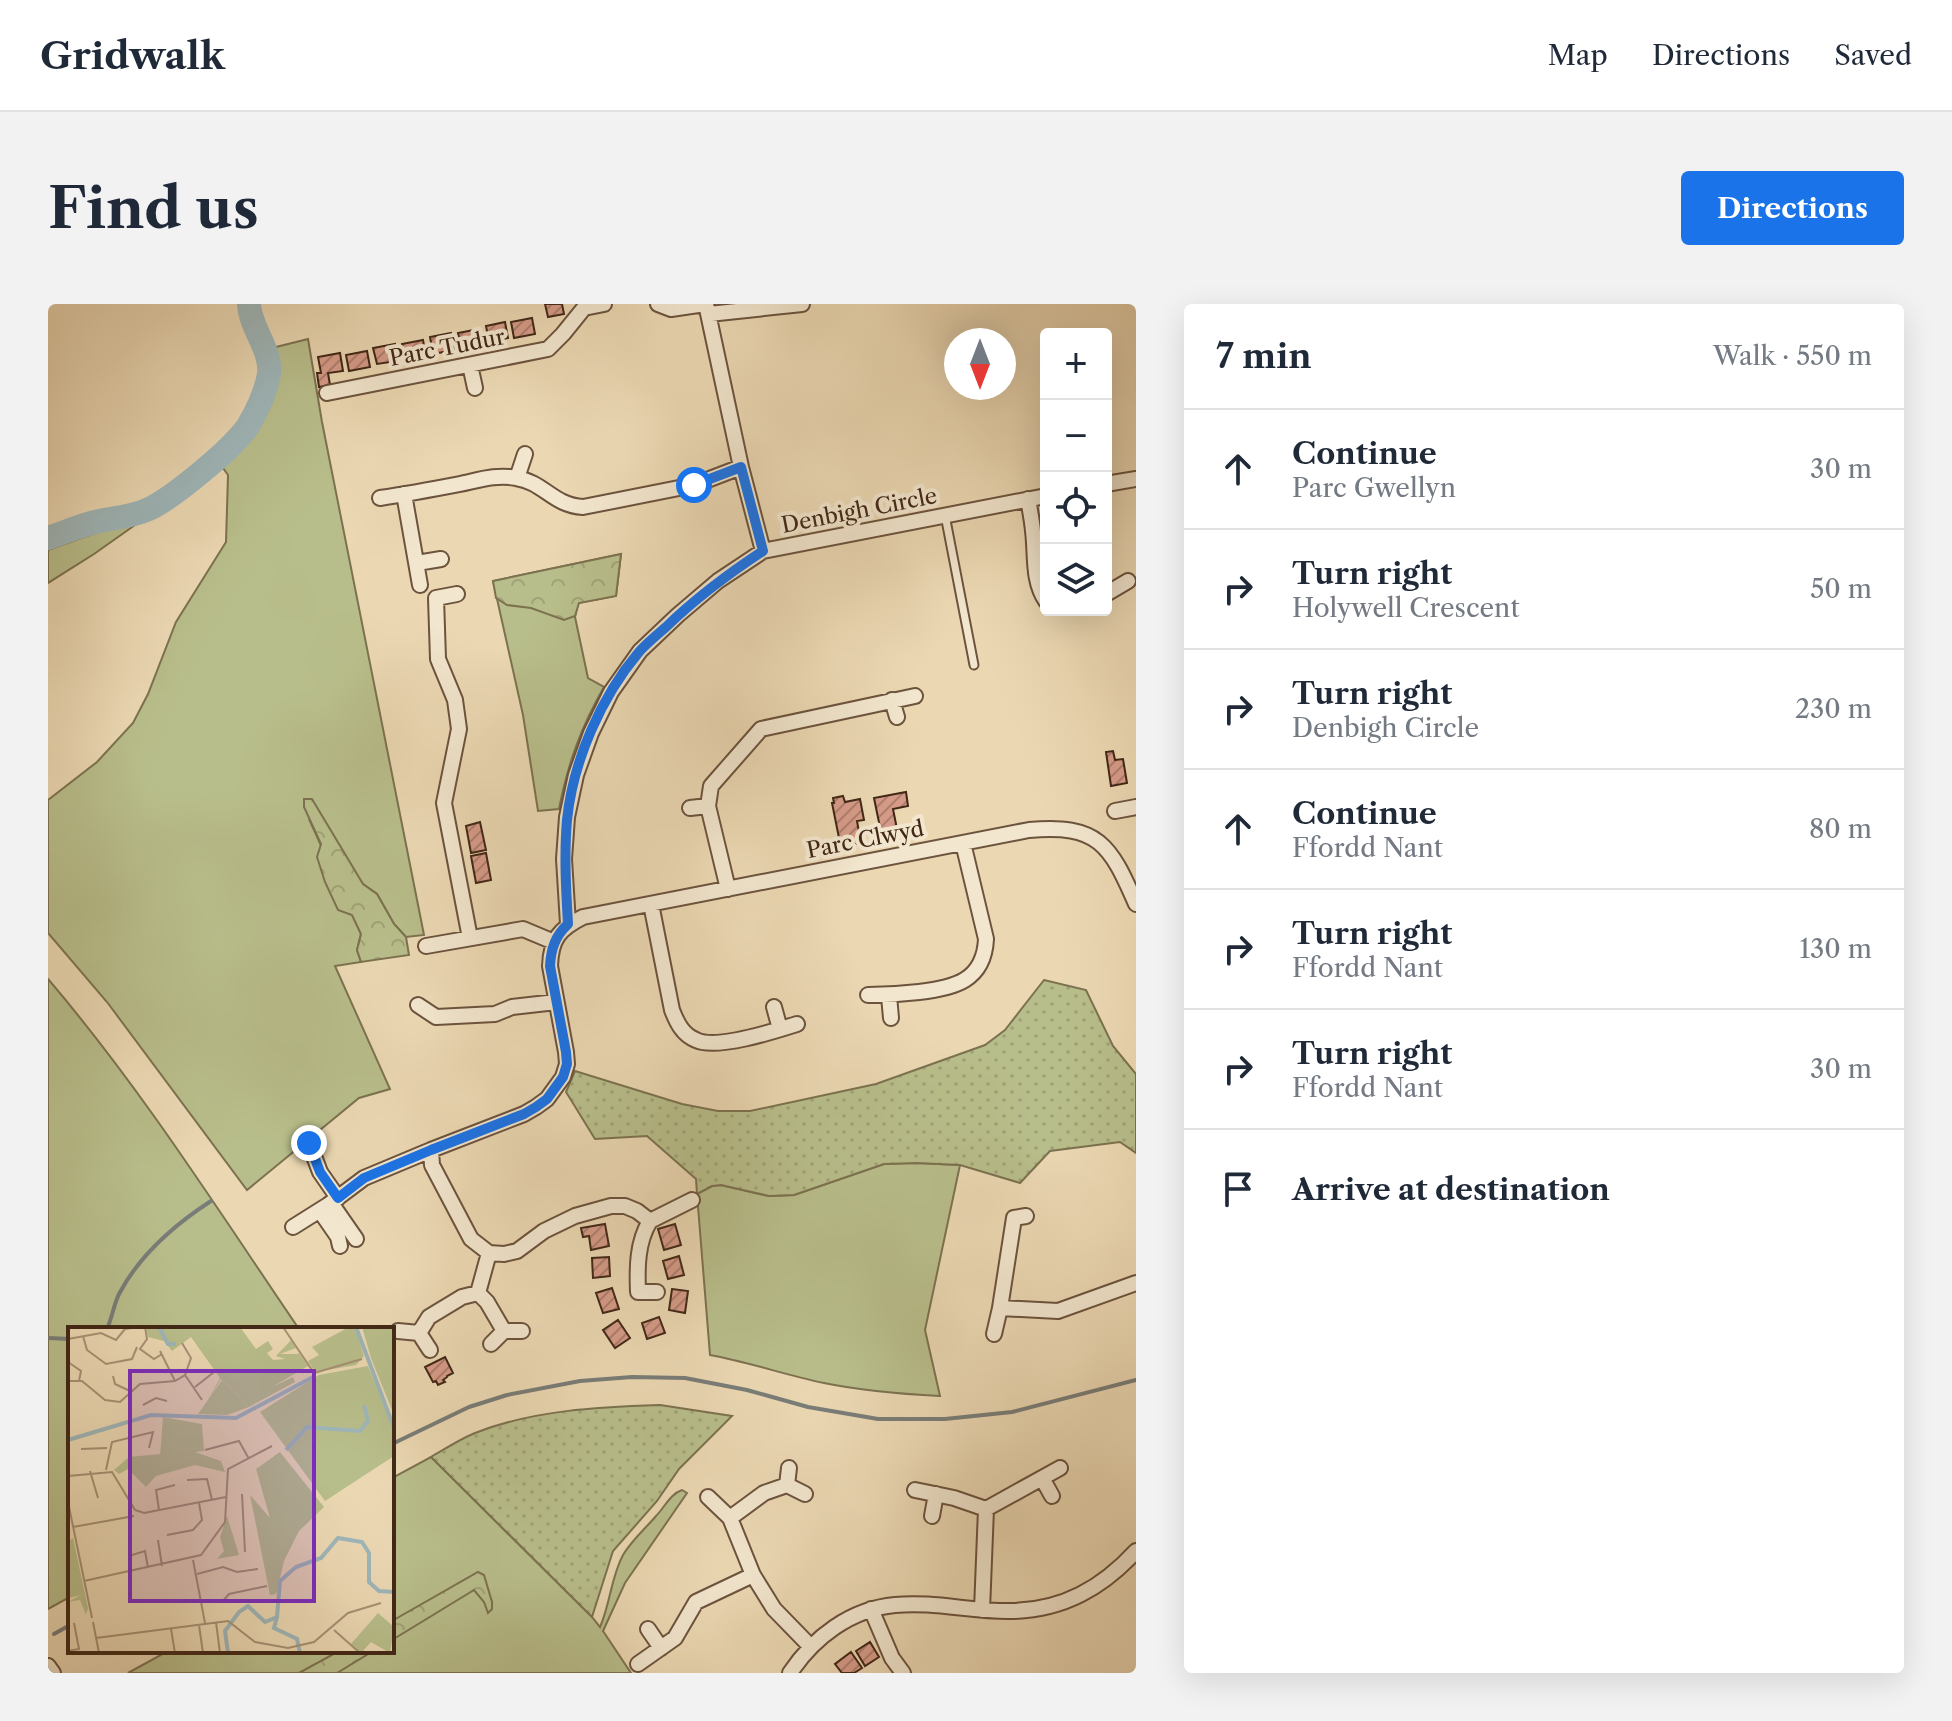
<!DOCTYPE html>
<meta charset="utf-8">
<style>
:root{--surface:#fff;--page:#f2f2f3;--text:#1f2937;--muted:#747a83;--line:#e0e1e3;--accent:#1a73e8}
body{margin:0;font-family:"Libre Caslon Text",serif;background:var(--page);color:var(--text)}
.controls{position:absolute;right:24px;top:24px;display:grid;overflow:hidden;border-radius:8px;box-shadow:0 8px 32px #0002}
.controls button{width:72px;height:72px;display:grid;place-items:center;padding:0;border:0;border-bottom:2px solid var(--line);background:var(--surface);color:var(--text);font:40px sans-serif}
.compass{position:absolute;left:896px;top:24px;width:72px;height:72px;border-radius:50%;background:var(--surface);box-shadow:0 8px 32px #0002;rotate:180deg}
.stop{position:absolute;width:24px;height:24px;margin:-18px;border:6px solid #1a73e8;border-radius:50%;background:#fff}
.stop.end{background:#1a73e8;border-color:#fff;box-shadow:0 2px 8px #0008}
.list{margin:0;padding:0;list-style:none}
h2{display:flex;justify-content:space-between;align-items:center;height:104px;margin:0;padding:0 32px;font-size:34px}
h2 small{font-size:26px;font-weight:400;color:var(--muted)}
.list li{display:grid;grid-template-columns:52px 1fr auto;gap:24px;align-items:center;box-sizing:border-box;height:120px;padding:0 32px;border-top:2px solid var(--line)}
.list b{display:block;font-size:30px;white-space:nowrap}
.list p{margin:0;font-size:26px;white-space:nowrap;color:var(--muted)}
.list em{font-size:26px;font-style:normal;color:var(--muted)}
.icon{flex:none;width:44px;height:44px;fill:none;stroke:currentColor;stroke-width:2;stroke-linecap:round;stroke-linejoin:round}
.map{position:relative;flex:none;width:1088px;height:1369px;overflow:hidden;border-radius:8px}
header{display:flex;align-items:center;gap:48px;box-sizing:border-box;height:112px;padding:0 40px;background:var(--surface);border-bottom:2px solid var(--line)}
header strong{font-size:38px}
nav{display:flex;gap:44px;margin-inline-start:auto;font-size:28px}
.intro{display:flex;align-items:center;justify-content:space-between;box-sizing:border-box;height:192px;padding:0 48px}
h1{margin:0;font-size:56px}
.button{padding:20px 36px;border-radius:8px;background:var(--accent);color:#fff;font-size:28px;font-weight:700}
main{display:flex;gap:48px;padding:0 48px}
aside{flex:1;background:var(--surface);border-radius:8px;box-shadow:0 8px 32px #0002}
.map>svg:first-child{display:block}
.green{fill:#b8be8b;stroke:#7c7250;stroke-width:2}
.forest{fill:url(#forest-crowns);stroke:#7c7250;stroke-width:2}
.park{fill:url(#park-dots);stroke:#7c7250;stroke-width:2}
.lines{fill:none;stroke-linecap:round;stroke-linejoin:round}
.stream{stroke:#797d78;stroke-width:4}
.river{stroke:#9eb6b9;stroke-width:24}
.building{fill:url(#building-hatch);stroke:#412716;stroke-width:2}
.lane-casing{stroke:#6c533d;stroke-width:11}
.street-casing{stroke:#6c533d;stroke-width:18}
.lane{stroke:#f2e6ce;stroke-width:7}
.street{stroke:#f2e6ce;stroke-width:14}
.route{stroke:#1a73e8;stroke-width:10}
.labels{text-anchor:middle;stroke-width:8;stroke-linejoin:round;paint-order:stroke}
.street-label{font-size:22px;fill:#412716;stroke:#f2e6ce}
.inset-river{fill:none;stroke:#9eb6b9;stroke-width:4}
.inset-road{fill:none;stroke:#a79174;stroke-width:2}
.view{fill:#7b2cbf;fill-opacity:0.15;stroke:#7b2cbf;stroke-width:4}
.inset-edge{fill:none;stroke:#412716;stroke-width:4}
</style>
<header>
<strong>Gridwalk</strong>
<nav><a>Map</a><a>Directions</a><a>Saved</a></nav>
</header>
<div class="intro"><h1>Find us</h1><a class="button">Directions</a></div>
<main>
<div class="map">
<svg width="1088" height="1369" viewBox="0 0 1088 1369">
<defs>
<pattern id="forest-crowns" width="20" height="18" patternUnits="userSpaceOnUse" patternTransform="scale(2)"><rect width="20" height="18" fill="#b8be8b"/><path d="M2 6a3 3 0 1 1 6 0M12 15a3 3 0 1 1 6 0" fill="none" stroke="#9fa377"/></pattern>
<pattern id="park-dots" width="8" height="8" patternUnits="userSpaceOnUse" patternTransform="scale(2)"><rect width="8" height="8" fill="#b8be8b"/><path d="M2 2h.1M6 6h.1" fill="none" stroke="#9fa377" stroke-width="1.8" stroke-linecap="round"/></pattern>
<pattern id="building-hatch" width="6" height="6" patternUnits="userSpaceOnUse" patternTransform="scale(2)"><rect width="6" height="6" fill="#d69b88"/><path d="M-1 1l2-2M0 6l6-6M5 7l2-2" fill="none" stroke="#af7e6e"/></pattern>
</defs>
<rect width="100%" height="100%" fill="#ebd8b3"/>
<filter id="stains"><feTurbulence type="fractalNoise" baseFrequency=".0025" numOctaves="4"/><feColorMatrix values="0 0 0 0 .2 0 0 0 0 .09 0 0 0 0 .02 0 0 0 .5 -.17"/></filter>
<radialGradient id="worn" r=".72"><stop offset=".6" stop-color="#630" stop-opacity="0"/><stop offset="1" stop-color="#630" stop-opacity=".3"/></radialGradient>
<path class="green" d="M260,35L274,118L376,631L358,633L346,620L329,590L315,580L261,515L313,630L309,646L313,658L287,662L342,785L311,794L199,886L59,698L0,629V496L49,458L85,419L100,390L128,318L178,238L180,171L172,160L196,139L228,83L226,65L220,45Z
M97,214L46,250L0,279V246L58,225Z
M573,250L568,292L530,299L527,313L540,374L556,383C533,423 520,459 511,505L490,507L475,411L445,277Z
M0,675C93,784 170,906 251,1025H22V1293L0,1305Z
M869,859L912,861L877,1026L892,1092C852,1090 815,1087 776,1079C737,1071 701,1058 662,1051L649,890L664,882L673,881L721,892L746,891L836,860Z
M383,1153L544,1313L552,1323C562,1301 563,1273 575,1251C584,1236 597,1225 608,1212C617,1203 622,1190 634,1186L639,1189L577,1279L555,1327L583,1369H289L286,1361L271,1369H80L120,1347H344V1174Z"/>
<path class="forest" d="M573,250L568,292L531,299L527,312L516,316L483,304L459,301L448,294L445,277Z
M256,495H264L315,580L329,590L346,620L358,633L361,651L313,658L309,646L313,630L304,611L290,606L277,578L269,553L273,540L256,503Z
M430,1268L436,1271L444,1298V1305L440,1309L436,1298L426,1286L344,1336V1317Z
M291,1347H325L289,1369H251Z"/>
<path class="park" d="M996,676L1038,686L1065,742L1088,770V849L1072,838L1002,847L972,879L912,861L869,859L836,860L746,891L721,892L673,881L664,882L649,890L648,875L599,832L547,835L518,788L527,767L634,800L670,807H702L828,780L937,741L957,726Z
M612,1101L684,1112L631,1165L609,1197L565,1247L544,1313L383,1153C397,1145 412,1135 427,1129C485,1106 551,1103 612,1101Z"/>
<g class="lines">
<path class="stream" d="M59,1025C64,1014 66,1000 71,990C92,950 126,921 163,897
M0,1034L22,1035
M344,1140L421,1103L459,1091L532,1077L584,1073L637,1074L699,1086L760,1103L830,1115H897L964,1108L1088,1076
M6,1330L22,1321"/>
<path class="river" d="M0,234C15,229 31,222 47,218C65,214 84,213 101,205C126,193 184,145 200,122C209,107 218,87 221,70C224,46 202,24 201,0"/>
</g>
<path class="building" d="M497,0H514L516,10L500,13Z
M484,14L487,30L466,34L463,18Z
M457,18L460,34L441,38L438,22Z
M431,25L433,40L413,44L410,29Z
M403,29L406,46L385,50L382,33Z
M375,36L378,53L357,57L354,40Z
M347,40L350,57L329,60L325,44Z
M319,47L322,63L301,67L298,51Z
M292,49L295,67L280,69L282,81L271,83L269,69H273L270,53Z
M1065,447L1067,456L1075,455L1079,479L1063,482L1058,448Z
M858,488L860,502L845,505L850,530L834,533L826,494Z
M795,492L797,498L812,495L816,516L809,517L813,539L793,544L784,499H786L785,494Z
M432,518L438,546L423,549L418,522Z
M438,549L443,576L428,579L423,552Z
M557,920L561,942L543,946L541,932L535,933L533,924Z
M627,920L633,941L616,946L610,925Z
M631,952L636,971L620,975L615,957Z
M561,953L562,972L545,974L544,954Z
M564,984L571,1005L555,1009L548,989Z
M624,985L640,987L637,1009L621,1006Z
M611,1013L617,1029L599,1035L594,1019Z
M570,1016L582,1034L567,1044L555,1026Z
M397,1053L405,1069L399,1072V1073L395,1076L397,1078L390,1081L388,1077L385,1078L377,1063Z
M822,1338L831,1353L817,1362L808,1347Z
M803,1348L814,1364L806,1369H794L787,1360Z"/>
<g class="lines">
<defs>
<path id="lane" d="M897,211L926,361"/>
<path id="street" d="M610,0L623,5L657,0
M658,0L693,163L715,247
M661,10L754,0
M422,61L427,84
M279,89L500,45L515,30L536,4L556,0
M469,174L477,150
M1058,180L1088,175
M356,190L372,281
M332,194C359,190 386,185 412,180C431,176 449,170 468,174C496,178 504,201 535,203L646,181L693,163
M980,195C982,206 984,216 985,227C988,250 984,277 998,297
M369,259L393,255
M409,290L388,294L390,355L407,396L411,425L396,499L422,634
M1058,290L1080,277
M844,396L849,413
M642,504L660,502
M1067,507L1088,503
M680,585L660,502L663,482L713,425L867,392
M603,600L624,706C629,719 635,731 648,736C668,746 727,727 749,720
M520,620L516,555L519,513L528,471L543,429L563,388L592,347L630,311L670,277L715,247L998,192
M378,642L475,625L506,638
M820,691C837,691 854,690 871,688C906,684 936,677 938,635L915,539
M841,692L843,714
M370,701L388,713L447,710L464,703L508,698
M726,703L732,725
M261,839L272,868L290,894
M383,846L384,861L423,935L441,949L456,950L469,947L496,927L527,912L563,902H577L589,907L602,917L644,896
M283,899L308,935
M272,907L290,933L292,942
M978,912L966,914L952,1004L1010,1007L1088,979
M602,917C589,938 589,964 590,988H609
M245,923L280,901L316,874L383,846L476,810L488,803L499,795L515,773L519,760L518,748L502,662C503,635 511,625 535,613L981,526C1050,520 1062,540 1088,600
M430,989L439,998L456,1027H474
M350,1027L371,1029L381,1013L414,993L430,989L441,949
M371,1029L382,1046
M946,1030L952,1004
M443,1040L456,1027
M741,1164L739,1181L757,1190
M994,1174L1004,1192
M867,1186L906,1194L938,1205L1012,1164
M660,1193L682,1214L705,1271L726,1305L763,1343
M884,1212L888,1190
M682,1214L716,1189L739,1181
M823,1305L844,1354L855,1369
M934,1306L938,1205
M600,1325L613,1344
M590,1360L627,1334L648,1298L705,1271
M0,1362L5,1369
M742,1369C766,1333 803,1305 847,1301C886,1297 925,1308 964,1307C1015,1306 1054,1284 1088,1247"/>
</defs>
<use href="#lane" class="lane-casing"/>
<use href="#street" class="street-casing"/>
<use href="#lane" class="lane"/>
<use href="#street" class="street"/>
</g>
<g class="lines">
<path class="route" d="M261,839L272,868L290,894L316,874L383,846L476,810L488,803L499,795L515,773L519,760L518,748L502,662C503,645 507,632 520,620C518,585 516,551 519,516C525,457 553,393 591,348C599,339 609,331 618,323C648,294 680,270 715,247L693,163L646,181"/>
</g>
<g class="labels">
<g class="street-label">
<text transform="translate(399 43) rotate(-11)" y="8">Parc Tudur</text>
<text transform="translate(811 206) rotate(-11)" y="8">Denbigh Circle</text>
<text transform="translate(817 535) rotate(-11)" y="8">Parc Clwyd</text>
</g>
</g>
<g transform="translate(20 1023)">
<rect width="326" height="326" fill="#ebd8b3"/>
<path d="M78,0H172L188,22L200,14L205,22L199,26L197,45L231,26L240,39L204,60L225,50L227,55L181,80L153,52L139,75L152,51L123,10L104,24L96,14L80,10ZM281,0H287L296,29L288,38L247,45L240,34L251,28L244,20ZM300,39L326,103V129L257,174L192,85L251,48ZM95,90L134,97L136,124L92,129ZM212,125L256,180L231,204L216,234L208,267L202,268L182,168L202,191L188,142ZM159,189L171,228L149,232L156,224L152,210ZM3,214L14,268L0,271V215ZM310,286L326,300L322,326L303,315L293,326L283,317Z" fill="#b8be8b"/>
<path d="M223,13L228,21L212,27H232L172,60L171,54L174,57L197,44L192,32L199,26L205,33L217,32L208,29ZM5,211L20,281L18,288L12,273L0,275L13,268L0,215Z" fill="#b8be8b"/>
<path d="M294,0H326V88L303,31Z" fill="#b8be8b"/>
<path d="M154,53L181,80L159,88L130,87ZM124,124L153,134L157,145L127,138L88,149L78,160L60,142L51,147L46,143L61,130Z" fill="#b8be8b"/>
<path class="inset-river" d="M91,0L100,17H108M288,0L326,101M0,113L83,88L168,91L245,50M218,123L239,100L292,104L300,94L296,78M209,290L206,301L229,312L232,326M160,326L157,304L171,285L180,279L197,295L209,290L212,254L228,240L253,231L270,211L294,215L301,226V255L311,264L326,265"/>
<path class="inset-road" d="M77,0L79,12L72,22L86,32L94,27M215,0L246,46L294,32M15,9L19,23L38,37L64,32L69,20M0,12L33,6L48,13L57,2L69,0M92,24L107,54M0,35L13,44L11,54M117,48L134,73M45,49L47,57L62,64M0,54H14L37,73L52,75L72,57L107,54L117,48L123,31L114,16M127,60L146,45M75,78L88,71L99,74M13,122L39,121M137,123L171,114L181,132M38,143L44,115L85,105L81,121M22,144L30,171M0,149L44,145L67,183L76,186L158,170M119,153L139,152L144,173M174,167L177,225M0,175L24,291M91,183L88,163L107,158M5,200L66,189M99,208L125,203L134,193L131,176M90,213L94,239M64,228L77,224L80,241M125,233L137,296M129,247L155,240L169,245L190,242M16,254L133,228L157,195L160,142L204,119M135,274H155L161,267L199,259M25,295L31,326M148,295L152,326M131,298L135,326M103,302L107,326M266,303L292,326M28,311L160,294L187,315L220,321L246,315L280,286L313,276M0,324L11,322L6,296"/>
<path class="view" d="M62,44H246V274H62Z"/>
<rect width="326" height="326" class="inset-edge"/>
</g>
<rect width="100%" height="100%" filter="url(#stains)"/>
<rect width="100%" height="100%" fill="url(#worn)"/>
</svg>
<div class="controls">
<button>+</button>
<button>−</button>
<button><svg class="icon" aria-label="locate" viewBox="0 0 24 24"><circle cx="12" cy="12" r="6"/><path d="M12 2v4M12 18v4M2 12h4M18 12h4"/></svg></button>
<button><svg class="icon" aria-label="layers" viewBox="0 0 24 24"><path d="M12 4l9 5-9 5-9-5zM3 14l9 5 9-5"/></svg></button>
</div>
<svg class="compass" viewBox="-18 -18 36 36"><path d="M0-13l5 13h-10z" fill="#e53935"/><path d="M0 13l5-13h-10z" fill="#747a83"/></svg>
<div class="stop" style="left:646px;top:181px"></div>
<div class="stop end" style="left:261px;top:839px"></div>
</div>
<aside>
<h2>7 min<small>Walk · 550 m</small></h2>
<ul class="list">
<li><svg class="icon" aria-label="ahead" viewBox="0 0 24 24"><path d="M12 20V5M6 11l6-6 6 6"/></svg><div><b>Continue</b><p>Parc Gwellyn</p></div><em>30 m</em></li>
<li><svg class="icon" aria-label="right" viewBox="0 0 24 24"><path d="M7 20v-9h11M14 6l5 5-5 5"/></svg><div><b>Turn right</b><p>Holywell Crescent</p></div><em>50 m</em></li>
<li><svg class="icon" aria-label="right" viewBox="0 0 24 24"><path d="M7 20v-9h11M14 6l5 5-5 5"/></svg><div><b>Turn right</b><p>Denbigh Circle</p></div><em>230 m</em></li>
<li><svg class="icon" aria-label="ahead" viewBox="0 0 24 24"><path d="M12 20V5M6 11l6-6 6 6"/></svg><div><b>Continue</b><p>Ffordd Nant</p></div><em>80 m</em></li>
<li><svg class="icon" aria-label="right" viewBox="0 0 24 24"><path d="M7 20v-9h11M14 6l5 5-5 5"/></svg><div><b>Turn right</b><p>Ffordd Nant</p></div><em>130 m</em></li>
<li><svg class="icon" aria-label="right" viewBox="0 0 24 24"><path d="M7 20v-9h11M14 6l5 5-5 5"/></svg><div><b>Turn right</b><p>Ffordd Nant</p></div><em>30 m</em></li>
<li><svg class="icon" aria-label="arrive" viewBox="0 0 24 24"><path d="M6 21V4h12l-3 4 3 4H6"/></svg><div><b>Arrive at destination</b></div></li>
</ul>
</aside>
</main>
